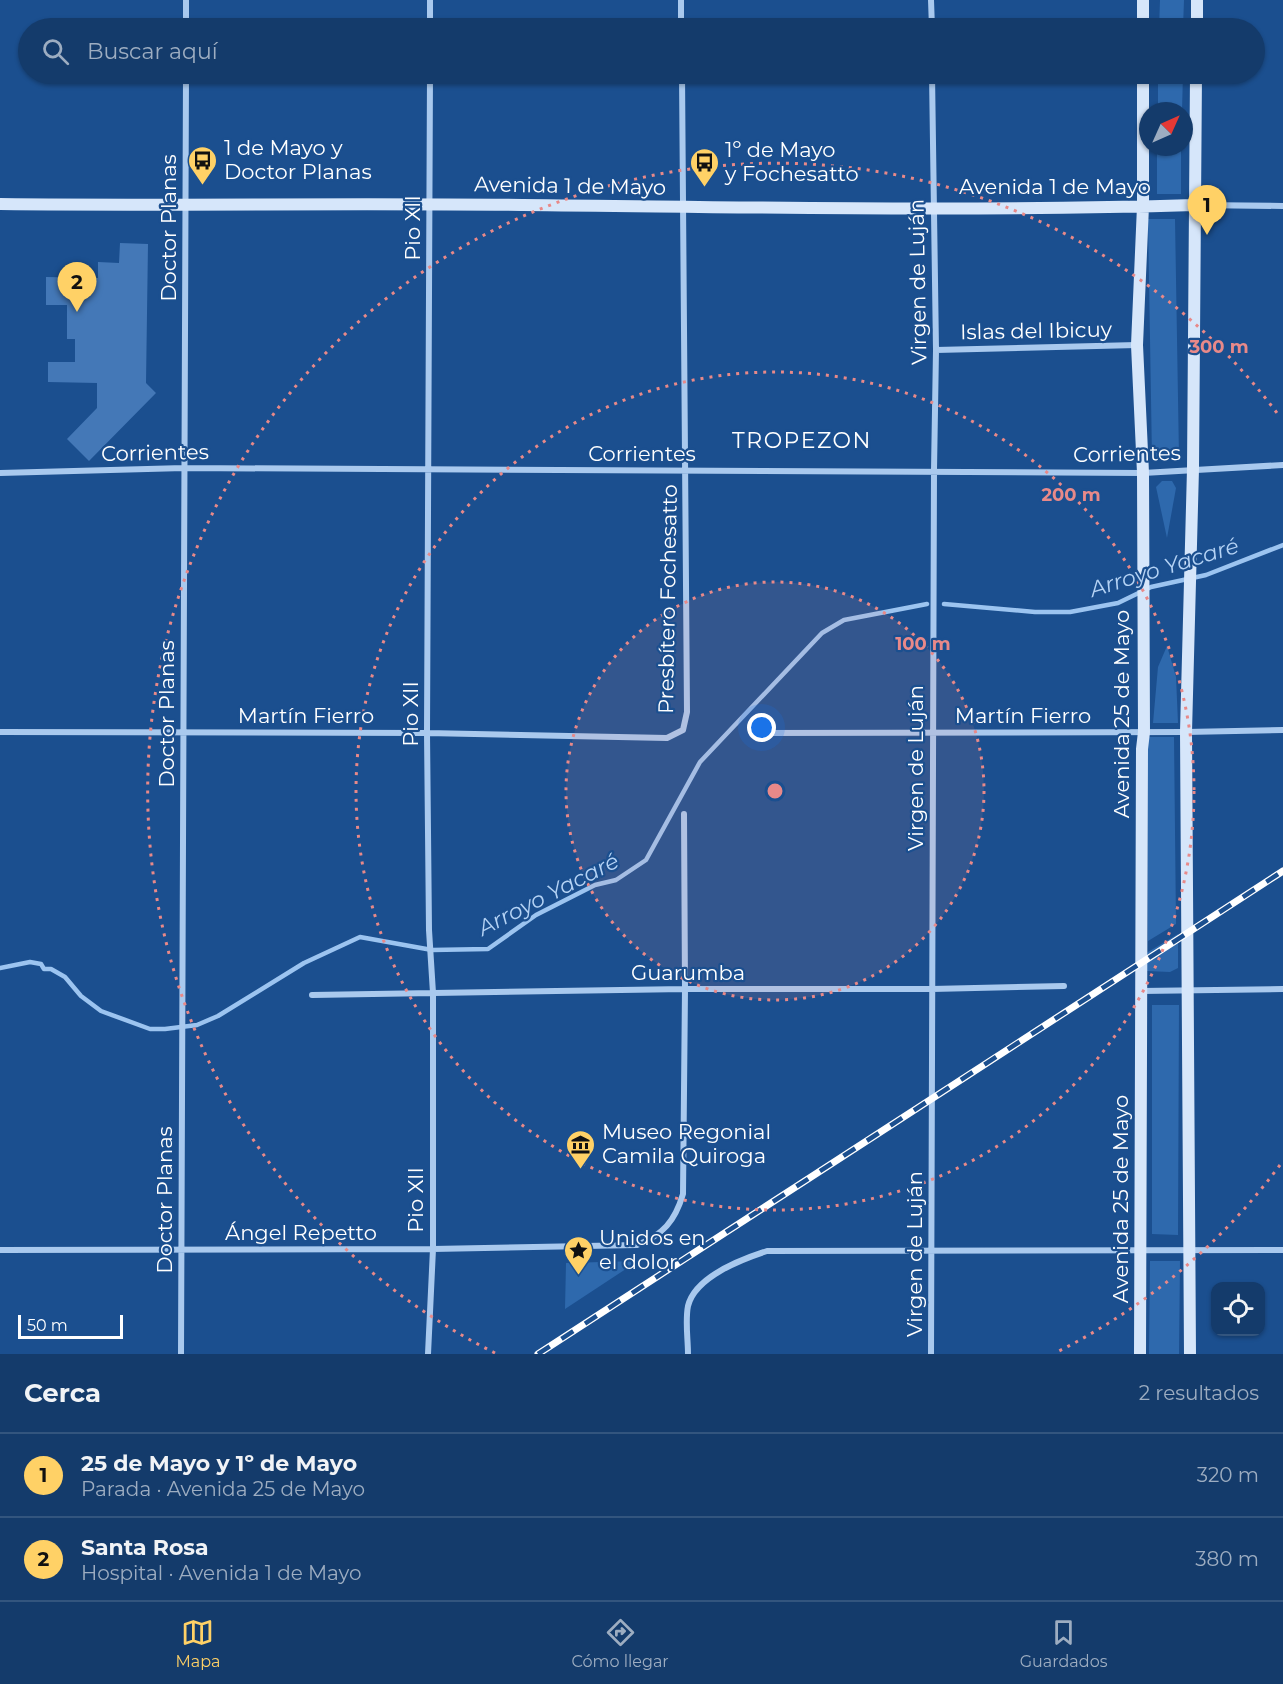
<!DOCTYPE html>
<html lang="es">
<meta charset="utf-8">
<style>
:root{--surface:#143b6b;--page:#214673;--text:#f1f3f6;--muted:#9dadc1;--line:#33557e;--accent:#ffd166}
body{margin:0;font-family:Montserrat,sans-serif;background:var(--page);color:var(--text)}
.controls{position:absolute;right:18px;bottom:18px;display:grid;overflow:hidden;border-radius:12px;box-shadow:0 2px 4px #0004}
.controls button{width:54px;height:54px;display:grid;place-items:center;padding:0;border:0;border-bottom:2px solid var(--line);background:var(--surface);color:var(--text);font:30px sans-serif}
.compass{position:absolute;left:1139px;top:102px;width:54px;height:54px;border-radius:50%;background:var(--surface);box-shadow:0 2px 4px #0004;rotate:45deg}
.scale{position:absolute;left:18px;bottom:15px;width:105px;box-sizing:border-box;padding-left:6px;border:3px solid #fff;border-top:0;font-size:16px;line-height:21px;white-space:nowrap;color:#fff;-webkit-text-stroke:4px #1b4f8f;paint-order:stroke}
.you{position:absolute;left:762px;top:728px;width:21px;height:21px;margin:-15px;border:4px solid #fff;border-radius:50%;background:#1a73e8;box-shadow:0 0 0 9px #1a73e833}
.badge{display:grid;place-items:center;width:39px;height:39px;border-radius:50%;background:var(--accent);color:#111;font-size:20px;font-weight:700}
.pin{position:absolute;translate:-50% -50px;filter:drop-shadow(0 2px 3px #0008)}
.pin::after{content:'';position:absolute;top:32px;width:21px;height:18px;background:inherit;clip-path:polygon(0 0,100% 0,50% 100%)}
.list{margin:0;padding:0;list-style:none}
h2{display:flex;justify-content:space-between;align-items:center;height:78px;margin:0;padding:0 24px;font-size:26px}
h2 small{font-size:20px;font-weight:400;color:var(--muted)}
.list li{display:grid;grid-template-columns:39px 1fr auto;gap:18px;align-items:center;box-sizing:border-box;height:84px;padding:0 24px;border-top:2px solid var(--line)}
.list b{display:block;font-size:22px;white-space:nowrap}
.list p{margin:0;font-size:20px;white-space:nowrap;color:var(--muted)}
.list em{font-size:20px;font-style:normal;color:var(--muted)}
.icon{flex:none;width:33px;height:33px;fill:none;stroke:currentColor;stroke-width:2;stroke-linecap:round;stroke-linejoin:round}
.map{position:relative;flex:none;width:1283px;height:1354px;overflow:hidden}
.search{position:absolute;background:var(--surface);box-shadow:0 2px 4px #0004;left:18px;right:18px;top:18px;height:66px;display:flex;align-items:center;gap:15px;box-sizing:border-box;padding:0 21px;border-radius:33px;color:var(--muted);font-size:22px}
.sheet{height:246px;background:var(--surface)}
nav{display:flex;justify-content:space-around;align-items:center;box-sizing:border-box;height:84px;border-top:2px solid var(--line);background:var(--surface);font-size:16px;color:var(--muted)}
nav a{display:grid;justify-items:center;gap:3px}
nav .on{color:var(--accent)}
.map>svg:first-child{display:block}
.green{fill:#2e69ad}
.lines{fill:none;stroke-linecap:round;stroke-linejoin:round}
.stream{stroke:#9cc4f0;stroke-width:4.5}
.building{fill:#4478b7}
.street{stroke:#a9c9ee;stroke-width:6}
.secondary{stroke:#d6e6fa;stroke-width:12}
.rail-casing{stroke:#fff;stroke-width:7}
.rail{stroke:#1b4f8f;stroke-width:4.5;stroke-dasharray:14;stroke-linecap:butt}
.ring{fill:none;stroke:#e88989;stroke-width:3;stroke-dasharray:3 6}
.labels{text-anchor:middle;stroke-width:4.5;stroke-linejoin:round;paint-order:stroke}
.poi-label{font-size:21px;fill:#fff;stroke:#1b4f8f;text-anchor:start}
.street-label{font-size:21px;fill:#fff;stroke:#1b4f8f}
.neighbourhood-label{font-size:22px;letter-spacing:1.5px;fill:#fff;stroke:#1b4f8f}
.water-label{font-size:22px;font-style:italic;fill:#b5d3f5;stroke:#1b4f8f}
.centre{fill:#e88989;stroke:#1b4f8f;stroke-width:3}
.ring-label{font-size:18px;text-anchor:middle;font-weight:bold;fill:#e88989;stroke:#1b4f8f;stroke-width:4.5;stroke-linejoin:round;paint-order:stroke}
</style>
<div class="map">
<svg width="1283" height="1354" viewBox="0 0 1283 1354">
<rect width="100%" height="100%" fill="#1b4f8f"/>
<path class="green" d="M1160,0H1184L1183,28H1159Z
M1158,74H1183L1182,111H1158Z
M1157,147H1181V194H1157Z
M1148,219H1175L1179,457L1152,458Z
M1162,481H1172L1176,488L1167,538L1156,487Z
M1167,646L1176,677L1178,723H1153L1158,667Z
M1148,737H1174L1176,924L1148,941Z
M1178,934V968L1170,972L1147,971L1143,955Z
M1152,1005H1179L1178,1235L1152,1234Z
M638,1261L565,1309L566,1263Z
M1150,1261H1180L1179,1354H1149Z"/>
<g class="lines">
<path class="stream" d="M944,604L1035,612H1070L1118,603L1151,587L1206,575L1283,545
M0,968L30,962L41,964L44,969H51L65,977L81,996L101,1011L150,1029H165L197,1025L218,1016L304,963L360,937L432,950L488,949L536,915L595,885L616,880L646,860L700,762L822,633L844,620L927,604"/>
</g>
<path class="building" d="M120,243L148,244L146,383L156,393L89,461L67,439L97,408V383L48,382V362H75V339H67V305H46V277L98,278V262L119,263Z"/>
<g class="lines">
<path class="street" d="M681,0V28
M931,0L932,28
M186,28V0
M430,28V0
M1195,205L1283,206
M936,350L1137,345
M0,473L184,468L1143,473L1283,465
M0,732L427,733L667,738L683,730L687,712L682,74
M764,733L1186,732L1283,730
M1141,991L1283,989
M312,995L685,989H932L1064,986
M0,1250L433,1249L637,1245C663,1235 675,1221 683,1194L685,989L684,814
M181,1354L186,74
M428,1354L433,1249V993L429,930L427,733L430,74
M688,1354C688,1339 685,1321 688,1306C695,1277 742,1259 767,1251L1283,1250
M931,1354L934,470L936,350L932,74"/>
<path class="secondary" d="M1143,28V0
M1197,28V0
M0,204C174,206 348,203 522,205C746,207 970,212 1194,205
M1140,1354L1142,749L1144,732L1143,473L1137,345L1143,206V74
M1190,1354L1186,732L1193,469L1196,74"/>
<defs>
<path id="rail" d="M538,1354L1283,871"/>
</defs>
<use href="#rail" class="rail-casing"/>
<use href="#rail" class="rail"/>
</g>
<circle cx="775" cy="791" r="209" fill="#e88989" fill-opacity=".12"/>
<g class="ring">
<circle cx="775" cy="791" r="209"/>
<circle cx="775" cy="791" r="419"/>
<path d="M1280 1165A628 628 0 0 1 1055 1353M495 1353A628 628 0 1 1 1280 417"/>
</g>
<defs>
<symbol id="bus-pin" viewBox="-11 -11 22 30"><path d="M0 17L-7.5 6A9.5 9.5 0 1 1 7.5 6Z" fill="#ffd166" stroke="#1b4f8f"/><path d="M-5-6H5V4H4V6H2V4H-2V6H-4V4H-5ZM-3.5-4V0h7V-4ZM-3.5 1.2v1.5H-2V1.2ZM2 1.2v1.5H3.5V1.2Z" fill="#111"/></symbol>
<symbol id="museum-pin" viewBox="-11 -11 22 30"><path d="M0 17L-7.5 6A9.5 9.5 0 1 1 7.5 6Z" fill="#ffd166" stroke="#1b4f8f"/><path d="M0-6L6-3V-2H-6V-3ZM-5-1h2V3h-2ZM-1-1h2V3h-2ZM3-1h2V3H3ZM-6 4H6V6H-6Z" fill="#111"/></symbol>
<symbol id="sight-pin" viewBox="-11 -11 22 30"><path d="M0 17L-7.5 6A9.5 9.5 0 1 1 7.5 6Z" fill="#ffd166" stroke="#1b4f8f"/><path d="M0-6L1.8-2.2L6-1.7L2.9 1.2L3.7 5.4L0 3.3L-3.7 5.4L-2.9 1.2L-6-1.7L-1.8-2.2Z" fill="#111"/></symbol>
</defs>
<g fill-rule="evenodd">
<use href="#bus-pin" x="186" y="144" width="33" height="45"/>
<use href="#bus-pin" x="688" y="146" width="33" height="45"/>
<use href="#museum-pin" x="564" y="1128" width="33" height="45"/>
<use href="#sight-pin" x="562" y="1234" width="33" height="45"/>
</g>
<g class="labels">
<g class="poi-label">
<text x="224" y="155">1 de Mayo y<tspan x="224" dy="24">Doctor Planas</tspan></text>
<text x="725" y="157">1º de Mayo<tspan x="725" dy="24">y Fochesatto</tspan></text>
<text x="602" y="1139">Museo Regonial<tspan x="602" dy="24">Camila Quiroga</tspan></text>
<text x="599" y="1245">Unidos en<tspan x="599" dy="24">el dolor</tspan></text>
</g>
<g class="street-label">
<text transform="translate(570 186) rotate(1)" y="7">Avenida 1 de Mayo</text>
<text x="1055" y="194">Avenida 1 de Mayo</text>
<text transform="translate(169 228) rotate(-90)" y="7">Doctor Planas</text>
<text transform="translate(413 228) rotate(-90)" y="7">Pio XII</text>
<text transform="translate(918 282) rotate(-91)" y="7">Virgen de Luján</text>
<text transform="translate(1036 331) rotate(-1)" y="7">Islas del Ibicuy</text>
<text transform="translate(155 453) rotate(-1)" y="7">Corrientes</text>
<text x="642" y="461">Corrientes</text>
<text transform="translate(1127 454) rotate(-1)" y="7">Corrientes</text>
<text transform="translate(668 599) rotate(-89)" y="7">Presbítero Fochesatto</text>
<text transform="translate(167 714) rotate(-90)" y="7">Doctor Planas</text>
<text transform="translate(411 714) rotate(-90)" y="7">Pio XII</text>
<text transform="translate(1122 714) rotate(-90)" y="7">Avenida 25 de Mayo</text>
<text x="306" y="723">Martín Fierro</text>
<text x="1023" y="723">Martín Fierro</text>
<text transform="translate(916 768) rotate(-90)" y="7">Virgen de Luján</text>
<text x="688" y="980">Guarumba</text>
<text transform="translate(1121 1199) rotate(-90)" y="7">Avenida 25 de Mayo</text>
<text transform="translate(165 1200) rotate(-90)" y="7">Doctor Planas</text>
<text transform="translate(416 1200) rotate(-90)" y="7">Pio XII</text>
<text x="301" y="1240">Ángel Repetto</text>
<text transform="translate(915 1254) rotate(-90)" y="7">Virgen de Luján</text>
</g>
<g class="neighbourhood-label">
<text x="802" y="448">TROPEZON</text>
</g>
<g class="water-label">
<text transform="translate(1164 567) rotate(-17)" y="8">Arroyo Yacaré</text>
<text transform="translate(548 894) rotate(-27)" y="8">Arroyo Yacaré</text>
</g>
</g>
<circle cx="775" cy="791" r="9" class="centre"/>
<g class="ring-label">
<text x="1219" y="353">300 m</text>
<text x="1071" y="501">200 m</text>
<text x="923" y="650">100 m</text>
</g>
</svg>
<div class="controls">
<button><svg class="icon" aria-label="locate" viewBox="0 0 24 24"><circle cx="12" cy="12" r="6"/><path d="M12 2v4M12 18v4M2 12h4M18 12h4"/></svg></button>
</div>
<svg class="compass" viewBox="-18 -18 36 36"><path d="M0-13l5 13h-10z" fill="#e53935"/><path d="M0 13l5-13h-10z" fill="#9dadc1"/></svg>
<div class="scale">50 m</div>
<div class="you"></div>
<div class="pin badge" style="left:1207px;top:235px">1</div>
<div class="pin badge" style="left:77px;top:312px">2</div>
<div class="search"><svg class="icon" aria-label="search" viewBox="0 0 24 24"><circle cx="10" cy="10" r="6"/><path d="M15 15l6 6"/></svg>Buscar aquí</div>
</div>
<section class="sheet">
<h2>Cerca<small>2 resultados</small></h2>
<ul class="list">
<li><span class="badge">1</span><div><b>25 de Mayo y 1º de Mayo</b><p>Parada · Avenida 25 de Mayo</p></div><em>320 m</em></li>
<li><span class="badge">2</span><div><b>Santa Rosa</b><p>Hospital · Avenida 1 de Mayo</p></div><em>380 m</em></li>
</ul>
</section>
<nav>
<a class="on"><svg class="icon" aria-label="map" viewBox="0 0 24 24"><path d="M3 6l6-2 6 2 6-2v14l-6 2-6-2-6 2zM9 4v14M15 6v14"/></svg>Mapa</a>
<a><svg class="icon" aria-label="directions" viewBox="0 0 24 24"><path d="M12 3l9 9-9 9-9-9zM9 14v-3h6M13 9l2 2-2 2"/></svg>Cómo llegar</a>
<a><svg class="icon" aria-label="saved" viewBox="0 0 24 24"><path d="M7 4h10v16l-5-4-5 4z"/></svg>Guardados</a>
</nav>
